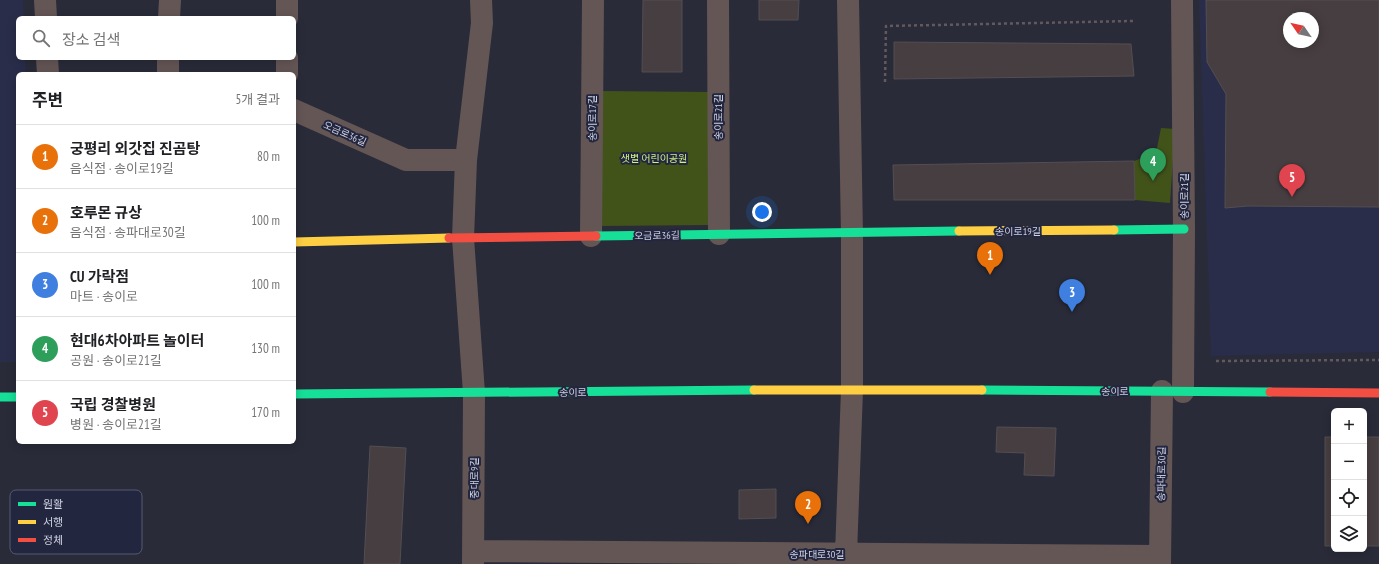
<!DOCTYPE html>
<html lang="ko">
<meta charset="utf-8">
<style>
:root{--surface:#fff;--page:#f2f2f2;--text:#202124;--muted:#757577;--line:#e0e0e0;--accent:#0b8043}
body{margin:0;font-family:"PT Sans Narrow","Noto Sans KR",sans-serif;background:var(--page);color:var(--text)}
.controls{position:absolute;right:12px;bottom:12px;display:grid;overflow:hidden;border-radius:6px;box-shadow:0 2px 10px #0003}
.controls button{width:36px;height:36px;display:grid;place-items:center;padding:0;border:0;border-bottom:1px solid var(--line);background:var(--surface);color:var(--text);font:20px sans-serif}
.compass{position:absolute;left:1283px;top:12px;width:36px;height:36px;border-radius:50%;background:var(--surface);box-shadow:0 2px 10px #0003;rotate:304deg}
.you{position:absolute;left:762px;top:212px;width:14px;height:14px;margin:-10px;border:3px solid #fff;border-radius:50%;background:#1a73e8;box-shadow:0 0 0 6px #1a73e833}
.badge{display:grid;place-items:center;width:26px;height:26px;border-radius:50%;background:var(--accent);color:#fff;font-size:13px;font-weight:700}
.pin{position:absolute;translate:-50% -33px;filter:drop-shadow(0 1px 2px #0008)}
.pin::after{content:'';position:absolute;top:21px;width:14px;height:12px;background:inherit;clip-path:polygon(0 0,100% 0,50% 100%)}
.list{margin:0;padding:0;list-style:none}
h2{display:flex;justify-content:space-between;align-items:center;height:52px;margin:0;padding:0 16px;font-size:17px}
h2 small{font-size:13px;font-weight:400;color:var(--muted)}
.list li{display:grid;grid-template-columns:26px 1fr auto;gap:12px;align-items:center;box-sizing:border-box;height:64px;padding:0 16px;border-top:1px solid var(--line)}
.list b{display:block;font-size:15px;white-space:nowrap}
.list p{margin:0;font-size:13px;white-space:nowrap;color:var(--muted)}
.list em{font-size:13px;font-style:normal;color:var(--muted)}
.icon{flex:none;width:22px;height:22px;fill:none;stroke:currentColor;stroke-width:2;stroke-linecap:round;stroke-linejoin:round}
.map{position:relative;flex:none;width:1379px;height:564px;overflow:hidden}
.search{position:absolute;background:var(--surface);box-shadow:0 2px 10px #0003;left:16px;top:16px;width:280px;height:44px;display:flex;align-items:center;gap:10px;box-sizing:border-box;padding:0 14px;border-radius:6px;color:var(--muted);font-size:15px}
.panel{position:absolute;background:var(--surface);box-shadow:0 2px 10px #0003;left:16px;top:72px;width:280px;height:372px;border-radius:6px}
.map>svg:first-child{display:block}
.built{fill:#2a2d4a;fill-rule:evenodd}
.green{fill:#42531a}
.building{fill:#473e41;stroke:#534e52;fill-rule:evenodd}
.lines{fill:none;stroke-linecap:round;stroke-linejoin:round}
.path{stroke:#63595d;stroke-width:2.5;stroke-dasharray:3 3;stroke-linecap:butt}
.street{stroke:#655656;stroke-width:22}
.fast{stroke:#16e098;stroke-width:9}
.slow{stroke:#ffcf43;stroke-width:9}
.jam{stroke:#f24e42;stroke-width:9}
.labels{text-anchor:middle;stroke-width:4;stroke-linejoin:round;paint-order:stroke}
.street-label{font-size:10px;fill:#cfd2e3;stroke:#23263f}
.park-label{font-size:10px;fill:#cdf185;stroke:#23263f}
.key{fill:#23263f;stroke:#575a70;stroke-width:1}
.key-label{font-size:11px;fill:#cfd2e3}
</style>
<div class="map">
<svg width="1379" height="564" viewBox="0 0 1379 564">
<rect width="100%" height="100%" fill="#292b39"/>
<path class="built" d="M0,0H23L24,18H18V58H25L26,74H18V362H0Z
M1199,0H1379V352L1211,356ZM1289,18H1313V42H1289Z"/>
<path class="green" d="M597,91L709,92L710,225L600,226Z
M1161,128L1175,129L1170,203L1135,200L1134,161L1156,153Z"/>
<path class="building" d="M643,0H682V72H642Z
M759,0H799L798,20H759Z
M1206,0H1379V207L1248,206L1225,208L1226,94L1207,62ZM1289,18H1313V42H1289Z
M894,42L1131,44L1134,76L894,79Z
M1134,161L1135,200H894L893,165Z
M997,427L1056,428L1054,476L1024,475L1025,453L996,452Z
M1325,437H1334V546H1325Z
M1364,437H1379V546H1364Z
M370,446L406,448L400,564H364Z
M776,489V518L739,519V490Z"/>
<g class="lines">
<path class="path" d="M885,82L886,26L1133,21
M1216,361L1379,360"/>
<path class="street" d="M45,0L46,18
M287,0V18
M718,0L719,234
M1182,0L1184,229L1183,392
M169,18L170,0
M47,58L48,74
M287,58V74
M168,74V58
M294,110L406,160H466
M591,236L593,0
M473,551L1160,556
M846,554L852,390V236L848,0
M473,564L474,393L463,238L466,160L482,23L481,0
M1160,564L1162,391"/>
<path class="fast" d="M1114,230L1184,229
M596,236L959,231
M982,390L1270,392
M294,394L754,390
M0,397H18"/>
<path class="slow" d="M959,231L1114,230
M294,242L449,238
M754,390H982"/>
<path class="jam" d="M449,238L596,236
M1270,392L1379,393"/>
</g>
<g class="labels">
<g class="street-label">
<text transform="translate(718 117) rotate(-90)" y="4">송이로21길</text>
<text transform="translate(592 118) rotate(-90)" y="4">송이로17길</text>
<text transform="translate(345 133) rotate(24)" y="4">오금로36길</text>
<text transform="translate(1184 196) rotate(-90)" y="4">송이로21길</text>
<text x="1018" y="235">송이로19길</text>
<text transform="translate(657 235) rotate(-1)" y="4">오금로36길</text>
<text x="1115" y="395">송이로</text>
<text x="573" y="396">송이로</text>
<text transform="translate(1161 474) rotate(-89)" y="4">송파대로30길</text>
<text transform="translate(474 478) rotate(-90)" y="4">중대로9길</text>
<text x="817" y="558">송파대로30길</text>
</g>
<g class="park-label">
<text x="654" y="162">샛별 어린이공원</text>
</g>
</g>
<rect x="10" y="490" width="132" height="64" rx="6" class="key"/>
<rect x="18" y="502" width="18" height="4" fill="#16e098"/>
<rect x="18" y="520" width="18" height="4" fill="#ffcf43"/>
<rect x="18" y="538" width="18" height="4" fill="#f24e42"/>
<g class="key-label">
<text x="43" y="508">원활</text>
<text x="43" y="526">서행</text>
<text x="43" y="544">정체</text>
</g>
</svg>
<div class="controls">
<button>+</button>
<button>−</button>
<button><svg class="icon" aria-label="locate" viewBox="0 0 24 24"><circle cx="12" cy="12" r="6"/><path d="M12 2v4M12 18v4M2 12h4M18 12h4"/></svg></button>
<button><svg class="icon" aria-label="layers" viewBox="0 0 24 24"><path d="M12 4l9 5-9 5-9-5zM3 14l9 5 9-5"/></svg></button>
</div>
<svg class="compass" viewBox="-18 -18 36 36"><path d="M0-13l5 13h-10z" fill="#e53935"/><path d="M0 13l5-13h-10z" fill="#757577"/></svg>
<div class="you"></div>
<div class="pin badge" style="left:990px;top:275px;background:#e8710a">1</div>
<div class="pin badge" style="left:808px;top:524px;background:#e8710a">2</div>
<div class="pin badge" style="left:1072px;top:312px;background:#3f7fe0">3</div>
<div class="pin badge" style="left:1153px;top:181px;background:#2e9e5b">4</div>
<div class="pin badge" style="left:1292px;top:197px;background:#e0444e">5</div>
<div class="search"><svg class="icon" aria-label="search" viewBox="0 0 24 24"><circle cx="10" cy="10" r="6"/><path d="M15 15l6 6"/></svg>장소 검색</div>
<section class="panel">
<h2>주변<small>5개 결과</small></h2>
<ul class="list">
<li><span class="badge" style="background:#e8710a">1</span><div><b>궁평리 외갓집 진곰탕</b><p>음식점 · 송이로19길</p></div><em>80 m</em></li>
<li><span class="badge" style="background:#e8710a">2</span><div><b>호루몬 규상</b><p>음식점 · 송파대로30길</p></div><em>100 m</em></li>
<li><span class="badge" style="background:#3f7fe0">3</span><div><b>CU 가락점</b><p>마트 · 송이로</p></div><em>100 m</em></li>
<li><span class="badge" style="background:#2e9e5b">4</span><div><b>현대6차아파트 놀이터</b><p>공원 · 송이로21길</p></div><em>130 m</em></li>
<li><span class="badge" style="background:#e0444e">5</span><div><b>국립 경찰병원</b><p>병원 · 송이로21길</p></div><em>170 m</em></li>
</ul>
</section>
</div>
